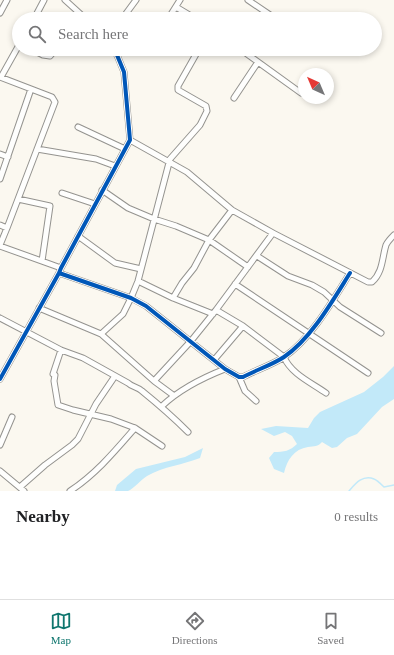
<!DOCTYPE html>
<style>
:root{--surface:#fff;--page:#f2f2f2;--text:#202124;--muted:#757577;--line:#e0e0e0;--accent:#0f766e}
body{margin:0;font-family:"Times New Roman",serif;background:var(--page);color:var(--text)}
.compass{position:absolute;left:298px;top:68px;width:36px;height:36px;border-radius:50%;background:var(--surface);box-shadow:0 2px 6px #0003;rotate:316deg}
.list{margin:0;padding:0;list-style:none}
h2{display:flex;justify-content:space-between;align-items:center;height:52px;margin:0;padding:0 16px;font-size:17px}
h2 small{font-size:13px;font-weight:400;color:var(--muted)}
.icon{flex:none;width:22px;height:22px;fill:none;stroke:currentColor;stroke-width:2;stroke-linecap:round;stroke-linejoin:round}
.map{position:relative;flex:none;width:394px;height:491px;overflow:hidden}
.search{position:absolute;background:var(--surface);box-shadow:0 2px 6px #0003;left:12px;right:12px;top:12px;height:44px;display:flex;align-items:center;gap:10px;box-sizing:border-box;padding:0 14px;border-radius:22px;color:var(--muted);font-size:15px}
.sheet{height:108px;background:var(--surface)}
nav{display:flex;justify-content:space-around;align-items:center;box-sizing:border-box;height:56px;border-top:1px solid var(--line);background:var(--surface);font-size:11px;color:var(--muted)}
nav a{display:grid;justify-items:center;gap:2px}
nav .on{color:var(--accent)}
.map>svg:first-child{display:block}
.water{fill:#c2e9f9}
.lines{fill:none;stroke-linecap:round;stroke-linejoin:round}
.stream{stroke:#c2e9f9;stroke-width:1.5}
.minor-casing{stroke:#94938f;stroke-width:7}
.minor{stroke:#fefefd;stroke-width:5}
.cycleway-casing{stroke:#fff;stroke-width:6}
.cycleway{stroke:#0057b8;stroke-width:4}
</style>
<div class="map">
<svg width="394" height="491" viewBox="0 0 394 491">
<rect width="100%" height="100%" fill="#fbf8f0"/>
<path class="water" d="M394,366V399L382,407L357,434L347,438L337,447L332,448L322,442C318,447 314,446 308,447C294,449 287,460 284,473L274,469L269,458L274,452C284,452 290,451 297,444L292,436L285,432L274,436L261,429L276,426L308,428L314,418L320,412L364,392L383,377Z
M203,448L200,458C183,465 164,466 147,476C142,479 133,489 128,491C124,491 119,491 115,491L117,485L136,469L185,457Z"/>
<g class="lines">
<path class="stream" d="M349,491C355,484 363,474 374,479C377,480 381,484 384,487L394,485"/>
<defs>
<path id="minor" d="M65,0L86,19
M248,0L276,19
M176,7L196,19
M0,13L7,0
M34,19L44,0
M74,19L78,12
M122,19L136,0
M168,19L180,0
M31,49L43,55L50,56L56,49
M148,49H149
M240,49L301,93
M0,77L52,97L55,102L7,228L0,245
M1,77L19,45
M234,98L258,62
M78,127L125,149
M130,140L187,172L232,210L273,233L368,282H372C383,272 382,258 386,245C388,241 391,238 394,235
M37,149L96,159L115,166
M0,154L8,157
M0,179L31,89
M102,190L128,208L154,219L176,226L209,240L248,267
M62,193L95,204
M18,199L50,206L42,261
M0,225L7,228
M78,236L115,263L141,269
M0,246L61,268
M257,256L288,276L312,285L324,292L340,307L381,333
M59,273L131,298L146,306L225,369L239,377H243C256,370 272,365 284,357C311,339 333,300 350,273
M138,281L173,298L213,314
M235,284L368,373
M173,298L182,283L194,268L209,240L232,210
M39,308L101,334L154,381L173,395
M216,310L243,326L284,357C291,374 312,383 326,393
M0,318L61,350L83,358L128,383C132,387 138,387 142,391C158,404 173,417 188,432
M101,334L123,314L131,298L138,281L170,159L200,125L207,111L206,106L178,90V86L199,49
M61,350L53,374L55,375L54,381L58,405L73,410L111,419L135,428L162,446
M214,360L243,326
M239,377L245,391L256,401
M0,379L59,273L61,268L130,140L124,72L117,55L113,49
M154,381L191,341L216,310L273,233
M162,406C180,389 202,378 225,369
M0,445L12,417
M0,471L24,491
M20,487L45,465L72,445L78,439L96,404L115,376
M70,491C96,474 115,451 135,428"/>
</defs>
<use href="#minor" class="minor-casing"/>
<use href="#minor" class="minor"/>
<defs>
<path id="cycleway" d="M59,273L131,298L146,306L225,369L239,377H243C256,370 272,365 284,357C311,339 333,300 350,273
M0,379L59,273L61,268L130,140L124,72L117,55L113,49"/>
</defs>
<use href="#cycleway" class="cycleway-casing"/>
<use href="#cycleway" class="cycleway"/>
</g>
</svg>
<svg class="compass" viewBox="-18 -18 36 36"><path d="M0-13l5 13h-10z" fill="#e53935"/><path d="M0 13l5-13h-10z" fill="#757577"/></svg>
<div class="search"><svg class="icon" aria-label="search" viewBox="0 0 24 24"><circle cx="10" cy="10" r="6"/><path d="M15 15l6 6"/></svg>Search here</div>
</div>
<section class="sheet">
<h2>Nearby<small>0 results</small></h2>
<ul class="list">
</ul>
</section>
<nav>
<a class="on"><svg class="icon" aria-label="map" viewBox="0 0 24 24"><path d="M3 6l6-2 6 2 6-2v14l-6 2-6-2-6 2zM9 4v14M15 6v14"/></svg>Map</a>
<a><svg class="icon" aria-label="directions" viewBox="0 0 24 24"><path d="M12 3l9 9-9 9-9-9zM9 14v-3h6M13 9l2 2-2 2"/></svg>Directions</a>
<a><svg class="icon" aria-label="saved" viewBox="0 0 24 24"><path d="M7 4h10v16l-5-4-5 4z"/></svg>Saved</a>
</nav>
